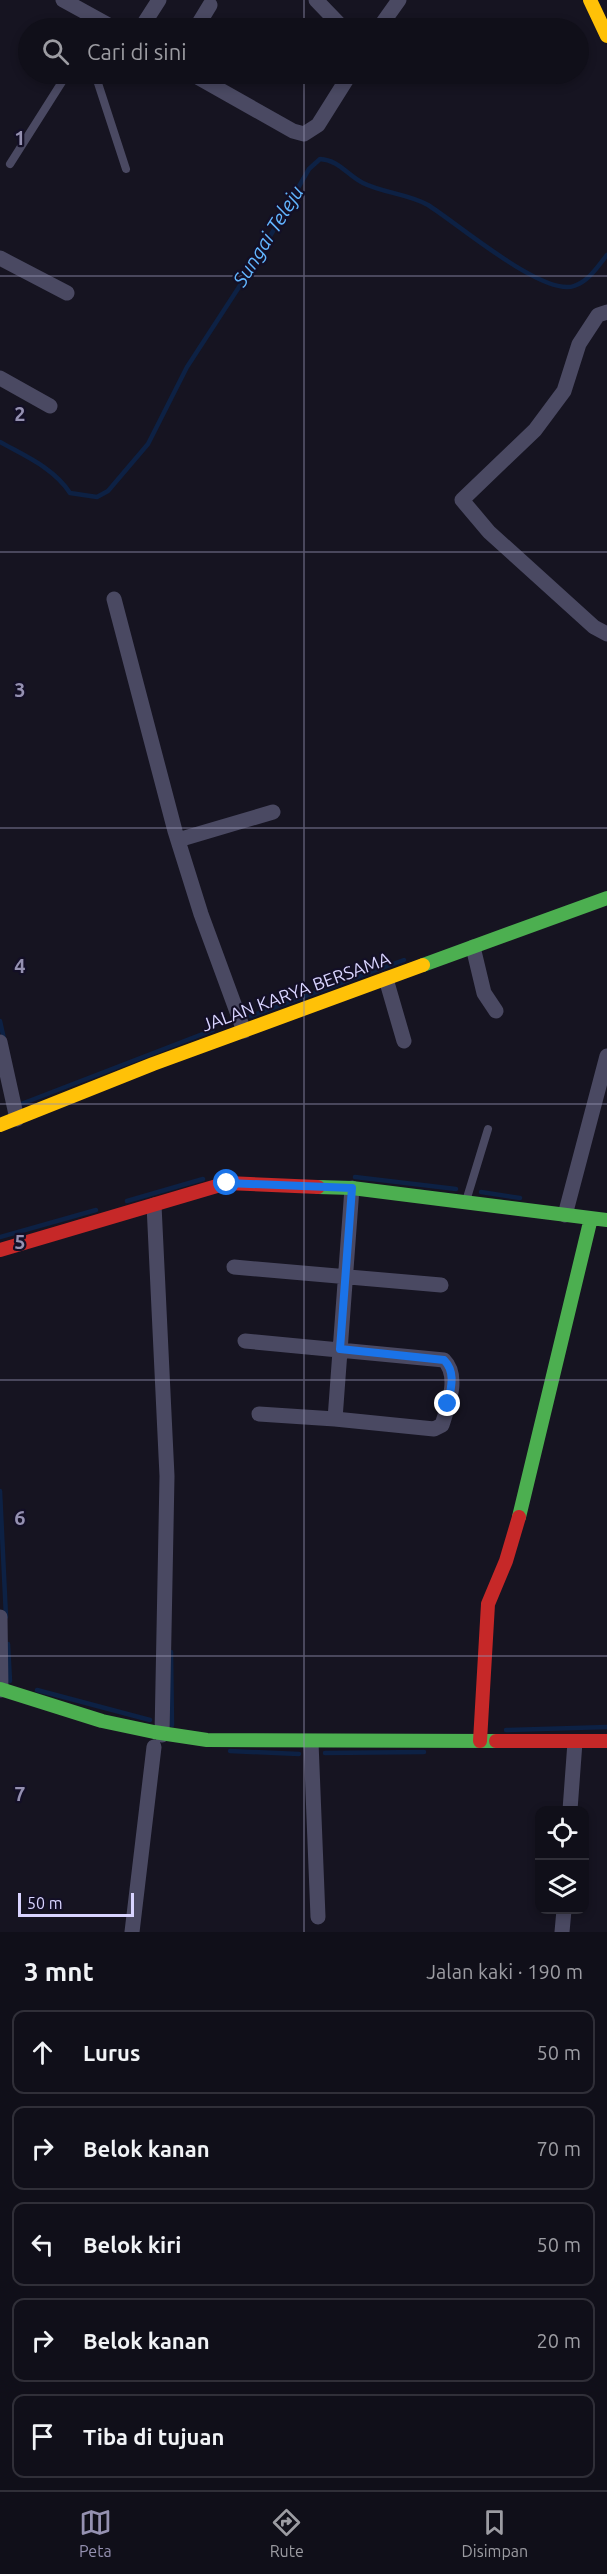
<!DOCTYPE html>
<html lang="id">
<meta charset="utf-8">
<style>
:root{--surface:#100f19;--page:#191822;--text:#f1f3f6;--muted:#9c9ca2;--line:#302f38;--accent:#9591b1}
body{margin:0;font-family:Ubuntu,sans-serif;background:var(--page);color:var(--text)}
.controls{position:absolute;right:18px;bottom:18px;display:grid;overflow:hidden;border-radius:12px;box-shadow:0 3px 9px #0003}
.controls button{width:54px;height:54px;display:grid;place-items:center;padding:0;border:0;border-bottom:2px solid var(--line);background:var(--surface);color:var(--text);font:30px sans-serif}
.scale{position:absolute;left:18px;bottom:15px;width:116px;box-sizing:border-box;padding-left:6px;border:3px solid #d9d4ff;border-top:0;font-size:16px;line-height:21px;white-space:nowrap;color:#d9d4ff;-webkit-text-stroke:4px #130f26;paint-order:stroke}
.stop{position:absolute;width:18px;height:18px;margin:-14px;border:4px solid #1a73e8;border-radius:50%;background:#fff}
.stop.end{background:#1a73e8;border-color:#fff;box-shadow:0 2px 6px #0008}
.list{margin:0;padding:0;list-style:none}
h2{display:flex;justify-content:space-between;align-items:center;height:78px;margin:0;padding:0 24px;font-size:26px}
h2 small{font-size:20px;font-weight:400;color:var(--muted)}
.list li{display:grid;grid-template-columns:39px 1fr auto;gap:18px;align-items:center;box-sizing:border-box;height:84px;margin:0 12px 12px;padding:0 12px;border:2px solid var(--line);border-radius:12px}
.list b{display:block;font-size:22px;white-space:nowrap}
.list em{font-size:20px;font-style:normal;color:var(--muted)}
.icon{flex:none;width:33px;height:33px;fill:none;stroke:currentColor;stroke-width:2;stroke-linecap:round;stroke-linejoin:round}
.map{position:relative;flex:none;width:607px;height:1932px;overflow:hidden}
.search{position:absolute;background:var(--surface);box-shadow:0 3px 9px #0003;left:18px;right:18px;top:18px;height:66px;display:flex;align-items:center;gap:15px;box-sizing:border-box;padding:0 21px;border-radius:33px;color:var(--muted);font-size:22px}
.sheet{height:558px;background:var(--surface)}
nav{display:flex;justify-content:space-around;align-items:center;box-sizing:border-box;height:84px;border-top:2px solid var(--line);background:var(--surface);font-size:16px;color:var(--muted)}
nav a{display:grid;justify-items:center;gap:3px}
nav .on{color:var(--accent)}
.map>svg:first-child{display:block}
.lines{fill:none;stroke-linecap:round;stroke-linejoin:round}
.stream{stroke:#0d2144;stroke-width:4.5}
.lane{stroke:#4a4962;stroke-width:8}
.street{stroke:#4a4962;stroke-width:15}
.fast{stroke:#4caf50;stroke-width:14}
.slow{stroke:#ffc107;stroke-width:14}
.jam{stroke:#c62828;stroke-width:14}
.route{stroke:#1a73e8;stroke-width:8}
.grid{fill:none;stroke:#9591b1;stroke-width:1.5;stroke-opacity:0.55}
.labels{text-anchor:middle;stroke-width:4.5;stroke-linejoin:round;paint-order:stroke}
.street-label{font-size:18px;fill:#d9d4ff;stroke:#130f26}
.water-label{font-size:20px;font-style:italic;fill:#62b6ff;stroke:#130f26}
.grid-label{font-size:20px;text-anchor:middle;font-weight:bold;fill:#9591b1;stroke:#130f26;stroke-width:4.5;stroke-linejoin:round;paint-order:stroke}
</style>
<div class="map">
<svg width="607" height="1932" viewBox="0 0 607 1932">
<rect width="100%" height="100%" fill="#161421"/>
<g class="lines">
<path class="stream" d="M0,442C25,456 54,468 70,493L97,497L108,491L148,444L187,367L254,264L309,169L320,159C339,160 347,175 363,183C383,193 409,194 428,205C457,223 543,297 574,286C589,281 598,266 607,255
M251,1016L404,960
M0,1021L4,1039
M16,1106L213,1030
M355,1177L456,1189
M481,1192L520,1198
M127,1201L203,1179
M0,1237L96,1210
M0,1491L6,1617
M8,1644L10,1681
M171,1652L172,1725
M37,1690L150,1720
M506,1730L607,1727
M230,1751L299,1754
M325,1753L424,1752"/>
<path class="lane" d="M95,74L126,169
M10,164L67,74
M466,1201L488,1129"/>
<path class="street" d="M63,0L114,28
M316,0L343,28
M141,28L159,0
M196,28L210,5
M379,28L399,0
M192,74L293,131L304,134L318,125L350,74
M0,258L67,293
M607,312L598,315L579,344L564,391L535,430L462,500L489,532L594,627L607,634
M0,378L50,406
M114,599L175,831L201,914L244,1031
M178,840L273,812
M473,947L484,993L496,1011
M386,979L404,1041
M0,1042L17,1119
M154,1205L167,1476L162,1735
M565,1215L607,1056
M234,1267L441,1285
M245,1341L444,1360C460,1376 448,1406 442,1425L434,1429L335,1419L259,1414
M335,1419L352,1188
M0,1617L1,1690
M311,1742L318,1917
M570,1810L575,1742
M132,1932L154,1747
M562,1932L564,1910"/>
<path class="fast" d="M423,965L607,898
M318,1187L352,1188L607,1220
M519,1517L591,1218
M0,1689L102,1721L154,1732L207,1740L496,1741"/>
<path class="slow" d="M590,0L607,36
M0,1125L153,1064L423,965"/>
<path class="jam" d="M0,1250L227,1183L318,1187
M480,1741L488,1604L506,1561L519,1517
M496,1741H607"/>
</g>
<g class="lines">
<path class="route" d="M227,1183L352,1188L340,1349L444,1360C456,1372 451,1388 448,1404"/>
</g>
<path class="grid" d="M304,0V28M304,74V1932M0,276H607M0,552H607M0,828H607M0,1104H607M0,1380H607M0,1656H607"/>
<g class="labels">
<g class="street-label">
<text transform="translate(296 992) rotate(-20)" y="6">JALAN KARYA BERSAMA</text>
</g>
<g class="water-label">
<text transform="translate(268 236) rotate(-58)" y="7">Sungai Teleju</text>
</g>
</g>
<g class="grid-label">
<text x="20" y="145">1</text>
<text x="20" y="421">2</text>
<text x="20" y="697">3</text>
<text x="20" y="973">4</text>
<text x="20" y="1249">5</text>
<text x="20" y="1525">6</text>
<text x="20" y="1801">7</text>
</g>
</svg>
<div class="controls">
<button><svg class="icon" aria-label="locate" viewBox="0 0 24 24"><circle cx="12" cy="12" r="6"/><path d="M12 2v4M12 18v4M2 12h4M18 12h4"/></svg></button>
<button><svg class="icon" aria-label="layers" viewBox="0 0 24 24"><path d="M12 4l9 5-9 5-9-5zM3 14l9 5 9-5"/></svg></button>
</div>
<div class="scale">50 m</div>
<div class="stop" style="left:227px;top:1183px"></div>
<div class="stop end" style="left:448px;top:1404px"></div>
<div class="search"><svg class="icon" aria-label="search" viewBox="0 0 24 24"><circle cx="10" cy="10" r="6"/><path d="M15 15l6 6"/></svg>Cari di sini</div>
</div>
<section class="sheet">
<h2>3 mnt<small>Jalan kaki · 190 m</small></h2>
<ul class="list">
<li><svg class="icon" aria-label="ahead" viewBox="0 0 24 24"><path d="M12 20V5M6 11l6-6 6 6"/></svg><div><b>Lurus</b></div><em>50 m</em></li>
<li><svg class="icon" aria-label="right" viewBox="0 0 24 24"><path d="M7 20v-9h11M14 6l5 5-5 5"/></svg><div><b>Belok kanan</b></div><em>70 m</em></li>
<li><svg class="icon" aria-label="left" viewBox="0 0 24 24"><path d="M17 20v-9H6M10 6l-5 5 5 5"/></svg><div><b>Belok kiri</b></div><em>50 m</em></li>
<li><svg class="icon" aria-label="right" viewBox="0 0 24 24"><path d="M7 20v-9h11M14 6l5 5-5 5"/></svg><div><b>Belok kanan</b></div><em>20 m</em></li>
<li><svg class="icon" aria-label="arrive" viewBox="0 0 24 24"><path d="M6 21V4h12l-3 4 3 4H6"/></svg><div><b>Tiba di tujuan</b></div></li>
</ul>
</section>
<nav>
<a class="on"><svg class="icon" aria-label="map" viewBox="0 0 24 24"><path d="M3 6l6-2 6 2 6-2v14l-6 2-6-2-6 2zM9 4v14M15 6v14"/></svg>Peta</a>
<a><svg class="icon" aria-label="directions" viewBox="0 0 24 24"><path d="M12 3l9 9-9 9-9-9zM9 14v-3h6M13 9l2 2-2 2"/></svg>Rute</a>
<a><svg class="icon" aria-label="saved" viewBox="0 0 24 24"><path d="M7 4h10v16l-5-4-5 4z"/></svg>Disimpan</a>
</nav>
